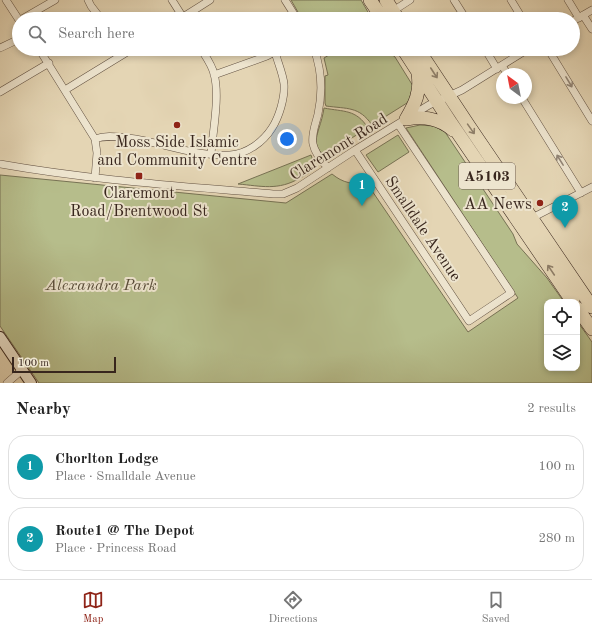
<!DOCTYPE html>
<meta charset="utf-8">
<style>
:root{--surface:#fff;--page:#f6f6f6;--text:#222;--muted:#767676;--line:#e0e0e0;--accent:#8f2418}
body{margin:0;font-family:"Old Standard TT",serif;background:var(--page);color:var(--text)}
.controls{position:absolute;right:12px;bottom:12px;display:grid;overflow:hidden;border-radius:8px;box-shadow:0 2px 6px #0003}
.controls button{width:36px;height:36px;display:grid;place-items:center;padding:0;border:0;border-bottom:1px solid var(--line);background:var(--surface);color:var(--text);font:20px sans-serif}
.compass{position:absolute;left:496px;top:68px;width:36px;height:36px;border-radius:50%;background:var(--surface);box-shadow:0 2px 6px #0003;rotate:328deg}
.scale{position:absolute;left:12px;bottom:10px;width:104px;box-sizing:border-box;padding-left:4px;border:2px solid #38261d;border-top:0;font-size:11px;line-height:14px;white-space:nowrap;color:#38261d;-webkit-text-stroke:3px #ede4ce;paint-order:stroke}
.you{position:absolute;left:287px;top:139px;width:14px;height:14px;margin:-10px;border:3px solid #fff;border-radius:50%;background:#1a73e8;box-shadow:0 0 0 6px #1a73e833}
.badge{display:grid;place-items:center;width:26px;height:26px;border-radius:50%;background:var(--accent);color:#fff;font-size:13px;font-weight:700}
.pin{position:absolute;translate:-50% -33px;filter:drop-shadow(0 1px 2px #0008)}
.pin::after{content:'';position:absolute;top:21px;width:14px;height:12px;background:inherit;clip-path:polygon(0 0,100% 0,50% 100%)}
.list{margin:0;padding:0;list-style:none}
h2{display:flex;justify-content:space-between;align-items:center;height:52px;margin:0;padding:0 16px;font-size:17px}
h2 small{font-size:13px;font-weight:400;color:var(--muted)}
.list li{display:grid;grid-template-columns:26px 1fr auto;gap:12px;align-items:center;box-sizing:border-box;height:64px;margin:0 8px 8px;padding:0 8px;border:1px solid var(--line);border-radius:16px}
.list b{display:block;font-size:15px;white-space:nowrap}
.list p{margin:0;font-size:13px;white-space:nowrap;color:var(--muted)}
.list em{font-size:13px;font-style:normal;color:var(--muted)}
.icon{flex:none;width:22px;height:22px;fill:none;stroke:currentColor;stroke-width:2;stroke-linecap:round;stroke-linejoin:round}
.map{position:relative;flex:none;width:592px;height:383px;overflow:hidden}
.search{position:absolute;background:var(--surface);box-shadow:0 2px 6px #0003;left:12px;right:12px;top:12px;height:44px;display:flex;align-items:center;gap:10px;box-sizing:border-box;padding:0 14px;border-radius:22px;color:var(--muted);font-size:15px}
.sheet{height:196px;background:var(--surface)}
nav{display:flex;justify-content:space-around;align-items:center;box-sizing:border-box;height:56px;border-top:1px solid var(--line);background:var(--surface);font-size:11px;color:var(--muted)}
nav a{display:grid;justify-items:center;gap:2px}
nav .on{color:var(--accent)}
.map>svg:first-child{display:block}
.green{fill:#b6bd8b;stroke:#777254}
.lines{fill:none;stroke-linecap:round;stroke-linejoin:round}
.street-casing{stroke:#635243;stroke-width:8}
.secondary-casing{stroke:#38261d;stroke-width:12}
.highway-casing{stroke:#38261d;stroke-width:14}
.street{stroke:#ede4ce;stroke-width:7}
.secondary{stroke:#ede4ce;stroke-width:10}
.highway{stroke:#e4d5b4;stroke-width:13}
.oneway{stroke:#8e7e68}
.oneway2{stroke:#928576}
.poi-dot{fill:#8f2418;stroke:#ede4ce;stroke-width:1.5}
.labels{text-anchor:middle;stroke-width:4;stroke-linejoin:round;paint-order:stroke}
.shield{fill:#ede4ce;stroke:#6e5f52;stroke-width:1}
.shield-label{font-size:15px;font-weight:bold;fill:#38261d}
.poi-label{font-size:16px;fill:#38261d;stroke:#ede4ce}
.street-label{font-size:16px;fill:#38261d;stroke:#ede4ce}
.park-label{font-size:16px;font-style:italic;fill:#584c38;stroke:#ede4ce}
</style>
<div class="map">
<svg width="592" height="383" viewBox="0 0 592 383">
<rect width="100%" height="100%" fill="#e4d5b4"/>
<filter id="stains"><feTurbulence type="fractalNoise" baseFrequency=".005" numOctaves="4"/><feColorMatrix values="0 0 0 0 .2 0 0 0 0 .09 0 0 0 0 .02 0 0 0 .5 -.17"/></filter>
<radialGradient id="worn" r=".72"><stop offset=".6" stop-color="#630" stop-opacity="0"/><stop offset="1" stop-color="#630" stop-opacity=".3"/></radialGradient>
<path class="green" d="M291,0H361L372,19H302Z
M339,49H385L395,57L413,86L409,100L407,103L372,125C359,106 347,109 326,106L325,103V76L328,75L324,58Z
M324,108C344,112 356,109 368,128L324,155C313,146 316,139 319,128C321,122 323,115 324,108Z
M420,125L434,126L445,132L513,234L517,244L547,278L564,302H547V368H577V321L592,342V383H39L0,326V175L286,203L332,174C343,183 353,185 366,182L468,332L518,298L406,128Z
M398,135L409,152L378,172L366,155Z
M311,155L315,166C311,172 306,175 300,178C278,191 261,186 238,184Z"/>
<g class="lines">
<defs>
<path id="street" d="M6,0L19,20
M88,0L91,6L101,19
M172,0L184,19
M285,0L297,19
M454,0L466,19
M511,0L522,18
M568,0L579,18
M393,11L410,0
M583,15L592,29
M22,19L55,0
M180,19L210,0
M573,21L592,10
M0,48L19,39
M39,49L95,139L97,153L95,178
M201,49C206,57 212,65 214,74C220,95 213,131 211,154
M314,49C322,71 323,91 318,114C316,123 311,134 313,144C315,154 322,161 328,168
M485,49L497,69
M548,49L592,121
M502,65L507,74
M214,75L267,56L280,49
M65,90L132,49
M0,92L49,63
M522,98L581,193
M95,139C106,135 117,137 128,138C162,142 195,157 230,155C247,154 263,142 272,128C279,117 285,98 284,84C283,74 278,63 275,52
M355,150L469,321L511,293L398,124
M0,164C90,180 182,186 273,194H283L297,188L355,150L429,105L462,90L528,49
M530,219L592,187
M7,383L22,370"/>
<path id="secondary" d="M0,337L31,383"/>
<path id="highway" d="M370,0L383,19
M386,0L398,19
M403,49L451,123L573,302
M418,49L469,126L592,307
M406,119C424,116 439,118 453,130
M406,119C415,104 421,92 418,74
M577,308L592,329"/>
</defs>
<use href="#street" class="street-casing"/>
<use href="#secondary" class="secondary-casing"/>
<use href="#highway" class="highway-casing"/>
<use href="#street" class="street"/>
<use href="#secondary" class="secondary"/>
<use href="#highway" class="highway"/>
</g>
<defs><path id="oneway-shaft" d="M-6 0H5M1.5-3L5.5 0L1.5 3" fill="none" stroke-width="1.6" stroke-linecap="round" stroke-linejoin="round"/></defs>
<g class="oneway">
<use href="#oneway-shaft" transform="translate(434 73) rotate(57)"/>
<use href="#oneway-shaft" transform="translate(471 129) rotate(55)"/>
<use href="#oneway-shaft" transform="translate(551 270) rotate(-124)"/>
</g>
<g class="oneway2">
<use href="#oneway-shaft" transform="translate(569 82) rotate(59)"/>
<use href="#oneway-shaft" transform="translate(560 160) rotate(-122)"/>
</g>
<g class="poi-dot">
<circle cx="177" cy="125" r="4"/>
<rect x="135" y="172" width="8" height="8" rx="2"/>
<circle cx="540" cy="203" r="4"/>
</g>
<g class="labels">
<rect class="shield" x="459" y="163" width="56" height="26" rx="3"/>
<g class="shield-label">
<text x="487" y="181">A5103</text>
</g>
<g class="poi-label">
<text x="177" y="147">Moss Side Islamic<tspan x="177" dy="18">and Community Centre</tspan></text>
<text x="139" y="198">Claremont<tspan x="139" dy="18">Road/Brentwood St</tspan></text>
<text x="532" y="209" text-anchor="end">AA News</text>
</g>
<g class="street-label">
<text transform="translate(338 146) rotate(-32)" y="6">Claremont Road</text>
<text transform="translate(424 228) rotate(56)" y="6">Smalldale Avenue</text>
</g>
<g class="park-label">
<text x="101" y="290">Alexandra Park</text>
</g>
</g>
<rect width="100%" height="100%" filter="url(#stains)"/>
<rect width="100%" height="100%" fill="url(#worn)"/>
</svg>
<div class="controls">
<button><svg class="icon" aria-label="locate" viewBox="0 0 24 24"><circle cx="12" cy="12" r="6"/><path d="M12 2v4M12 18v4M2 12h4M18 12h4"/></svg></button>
<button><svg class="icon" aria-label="layers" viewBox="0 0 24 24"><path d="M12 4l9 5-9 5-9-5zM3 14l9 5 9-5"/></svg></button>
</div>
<svg class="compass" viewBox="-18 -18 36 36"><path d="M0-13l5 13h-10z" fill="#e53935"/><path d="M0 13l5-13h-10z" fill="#767676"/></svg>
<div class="scale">100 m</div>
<div class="you"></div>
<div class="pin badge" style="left:362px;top:206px;background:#0f9aa8">1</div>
<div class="pin badge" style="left:565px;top:228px;background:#0f9aa8">2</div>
<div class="search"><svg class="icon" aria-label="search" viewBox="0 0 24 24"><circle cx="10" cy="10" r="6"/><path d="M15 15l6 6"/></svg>Search here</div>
</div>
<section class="sheet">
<h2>Nearby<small>2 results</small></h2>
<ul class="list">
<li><span class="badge" style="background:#0f9aa8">1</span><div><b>Chorlton Lodge</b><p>Place · Smalldale Avenue</p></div><em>100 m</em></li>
<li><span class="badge" style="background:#0f9aa8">2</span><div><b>Route1 @ The Depot</b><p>Place · Princess Road</p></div><em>280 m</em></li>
</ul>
</section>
<nav>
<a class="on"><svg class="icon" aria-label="map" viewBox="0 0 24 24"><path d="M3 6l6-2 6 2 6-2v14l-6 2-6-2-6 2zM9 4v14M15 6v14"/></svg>Map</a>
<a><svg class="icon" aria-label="directions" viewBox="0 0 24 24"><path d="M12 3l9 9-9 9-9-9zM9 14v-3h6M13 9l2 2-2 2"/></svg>Directions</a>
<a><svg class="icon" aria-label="saved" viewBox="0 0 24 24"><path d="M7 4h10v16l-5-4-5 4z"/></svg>Saved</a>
</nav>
